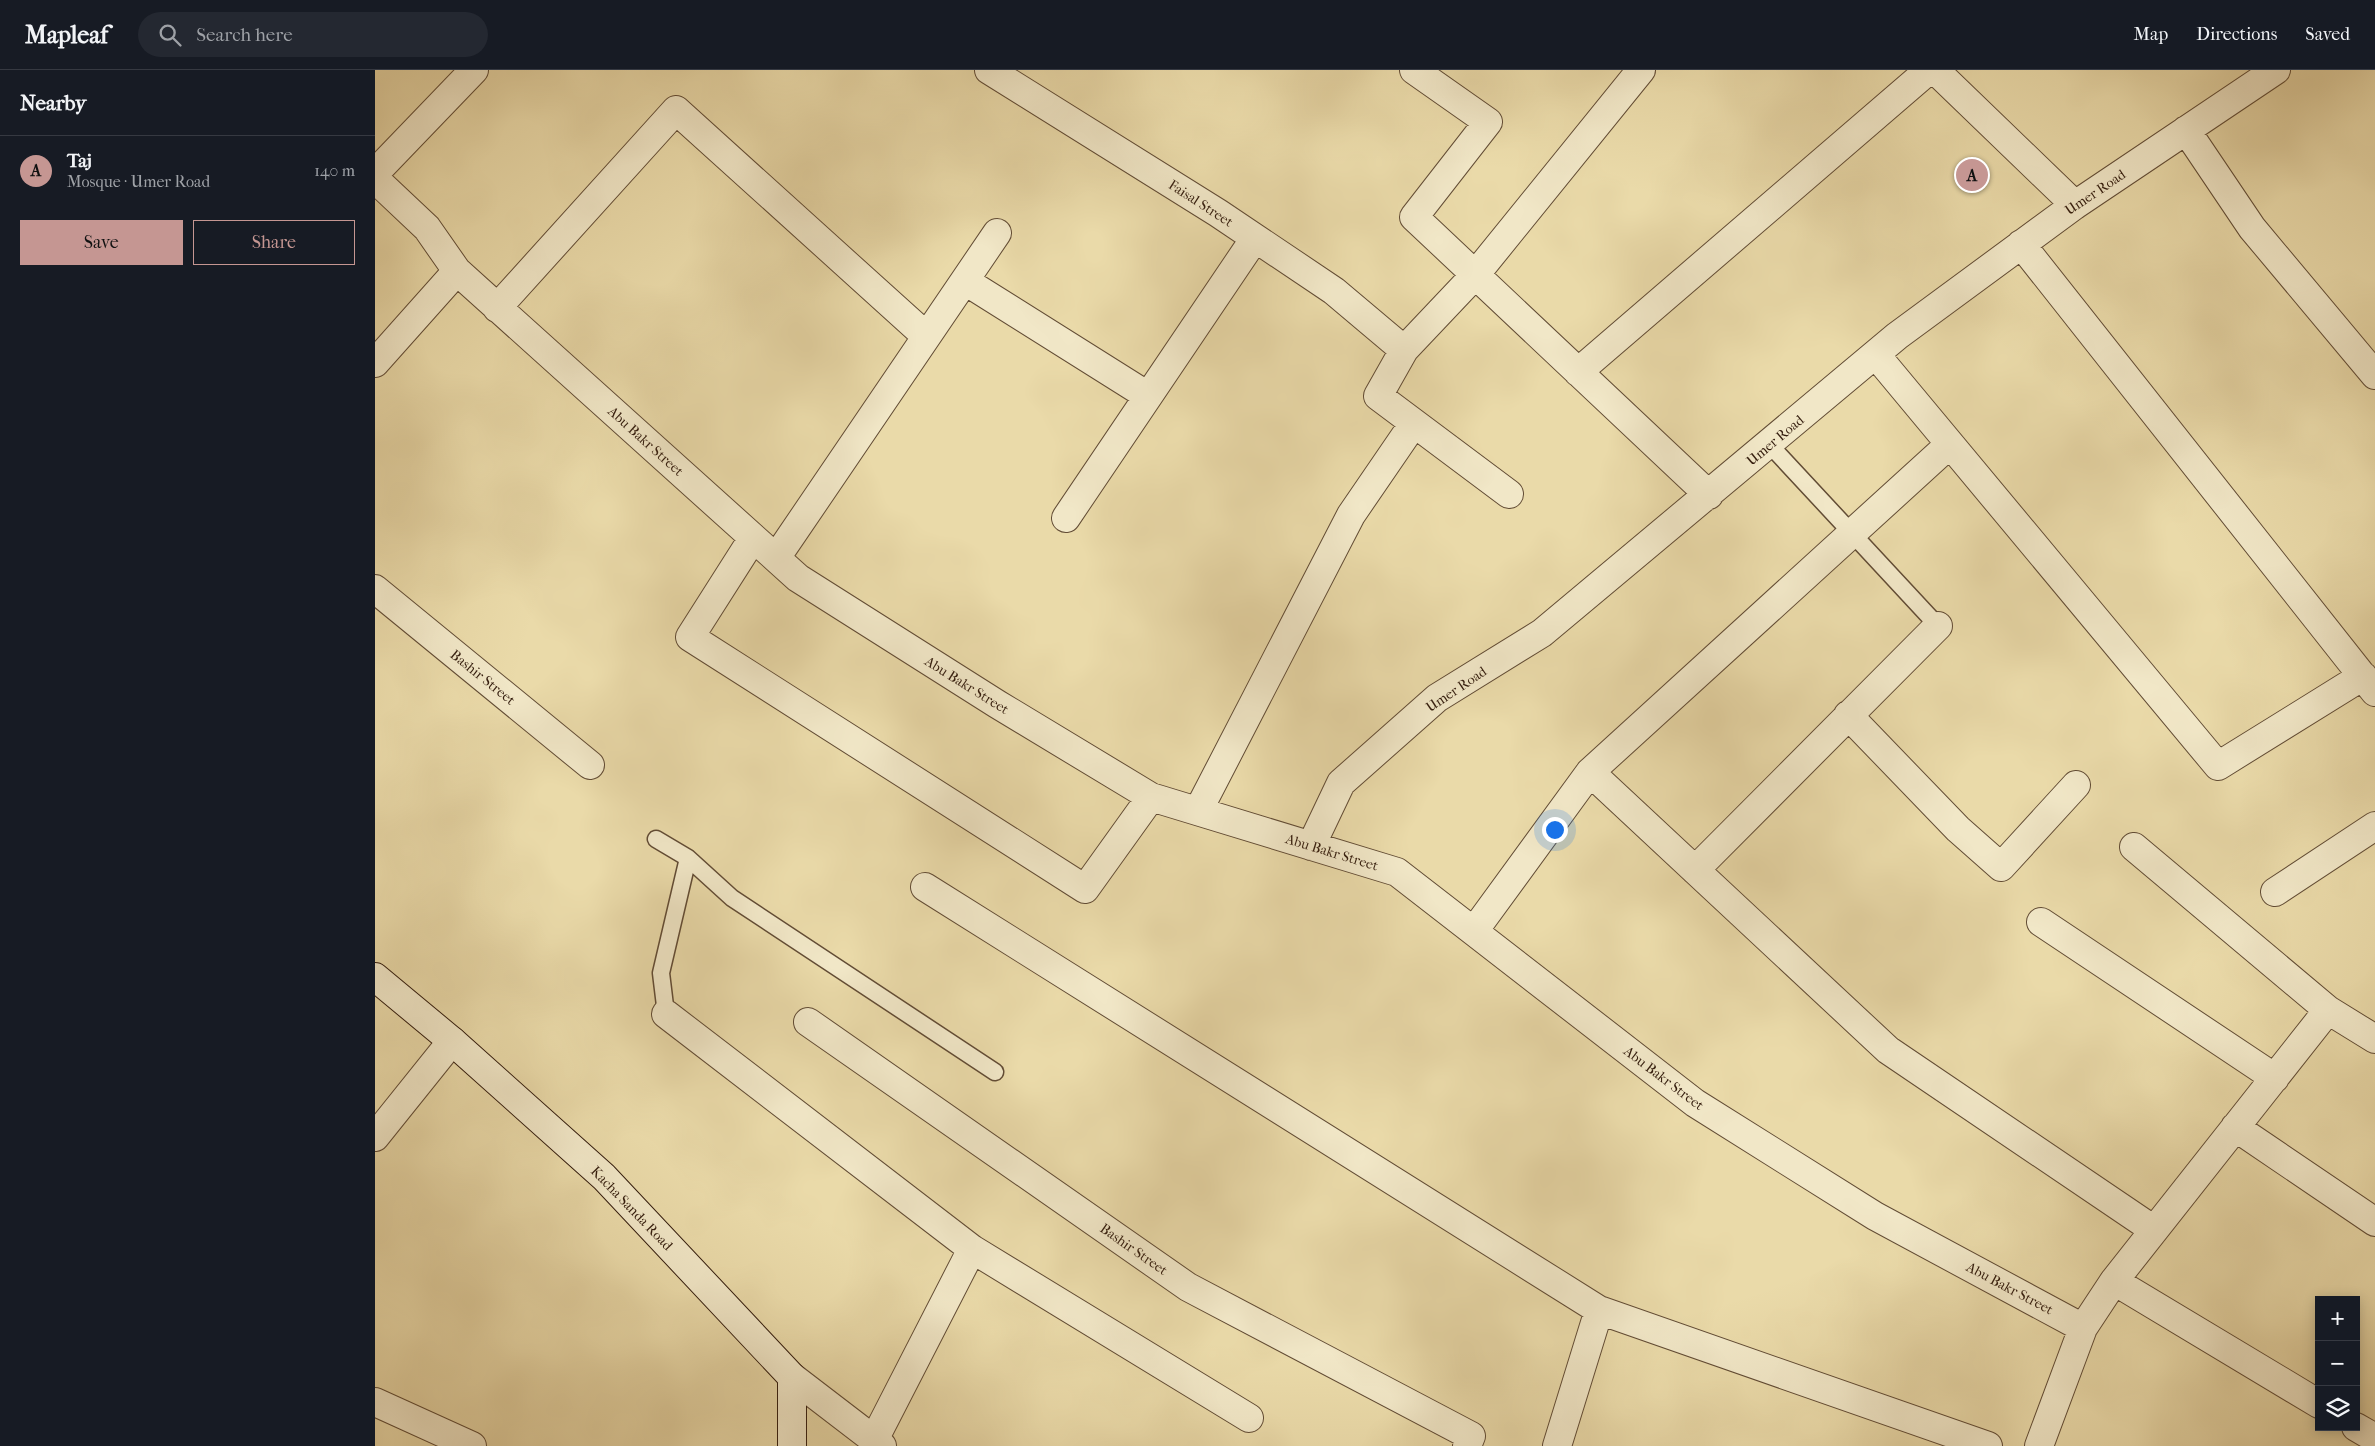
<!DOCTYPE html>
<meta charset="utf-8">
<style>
:root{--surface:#171b24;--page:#242831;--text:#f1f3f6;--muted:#9ea1a6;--line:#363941;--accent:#c59692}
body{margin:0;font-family:"IM FELL French Canon",serif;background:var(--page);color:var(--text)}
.controls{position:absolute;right:15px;bottom:15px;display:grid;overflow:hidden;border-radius:0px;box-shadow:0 2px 12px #0003}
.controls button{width:45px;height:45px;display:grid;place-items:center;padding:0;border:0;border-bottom:1px solid var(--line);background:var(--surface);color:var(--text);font:25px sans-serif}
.you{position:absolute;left:1179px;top:759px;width:18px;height:18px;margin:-12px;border:4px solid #fff;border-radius:50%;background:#1a73e8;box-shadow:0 0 0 8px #1a73e833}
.badge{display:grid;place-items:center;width:32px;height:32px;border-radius:50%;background:var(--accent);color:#111;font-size:16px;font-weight:700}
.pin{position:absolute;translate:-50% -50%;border:2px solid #fff;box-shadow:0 1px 5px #0006}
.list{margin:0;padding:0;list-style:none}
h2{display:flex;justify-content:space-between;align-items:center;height:65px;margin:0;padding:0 20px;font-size:21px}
h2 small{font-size:16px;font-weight:400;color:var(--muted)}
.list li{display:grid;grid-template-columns:32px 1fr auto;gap:15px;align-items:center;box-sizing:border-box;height:70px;padding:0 20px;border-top:1px solid var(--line)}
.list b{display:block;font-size:19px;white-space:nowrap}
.list p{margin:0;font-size:16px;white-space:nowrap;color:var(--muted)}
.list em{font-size:16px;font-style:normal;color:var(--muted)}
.actions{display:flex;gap:10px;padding:15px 20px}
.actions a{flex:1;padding:11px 0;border:1px solid var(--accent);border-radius:0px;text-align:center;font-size:18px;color:var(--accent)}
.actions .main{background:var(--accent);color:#111}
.icon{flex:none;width:28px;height:28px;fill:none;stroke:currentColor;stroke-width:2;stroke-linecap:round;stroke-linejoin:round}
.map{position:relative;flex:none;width:2000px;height:1376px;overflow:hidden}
header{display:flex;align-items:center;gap:30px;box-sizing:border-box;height:70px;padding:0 25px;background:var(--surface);border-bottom:1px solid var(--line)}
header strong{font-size:24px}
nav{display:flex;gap:28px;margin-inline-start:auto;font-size:18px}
.search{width:350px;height:45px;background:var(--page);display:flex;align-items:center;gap:12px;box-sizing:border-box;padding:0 18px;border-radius:28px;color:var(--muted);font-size:19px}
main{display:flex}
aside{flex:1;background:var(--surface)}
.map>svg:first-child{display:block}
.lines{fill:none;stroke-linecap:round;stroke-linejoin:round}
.service-casing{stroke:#624c35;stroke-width:19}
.minor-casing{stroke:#624c35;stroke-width:30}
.tertiary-casing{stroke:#624c35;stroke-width:30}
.secondary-casing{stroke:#341d0e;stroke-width:30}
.service{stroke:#f1e7c7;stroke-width:16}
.minor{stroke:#f1e7c7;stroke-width:28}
.tertiary{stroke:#f1e7c7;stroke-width:28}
.secondary{stroke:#f1e7c7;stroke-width:28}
.labels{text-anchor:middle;stroke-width:4;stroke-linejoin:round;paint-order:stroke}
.street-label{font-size:14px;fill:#341d0e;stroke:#f1e7c7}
</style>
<header>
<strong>Mapleaf</strong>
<div class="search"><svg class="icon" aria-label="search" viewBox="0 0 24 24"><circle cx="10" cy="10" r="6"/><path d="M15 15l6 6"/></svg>Search here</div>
<nav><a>Map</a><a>Directions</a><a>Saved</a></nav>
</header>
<main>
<aside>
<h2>Nearby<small></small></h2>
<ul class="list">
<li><span class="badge">A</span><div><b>Taj</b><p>Mosque · Umer Road</p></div><em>140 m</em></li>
</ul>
<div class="actions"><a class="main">Save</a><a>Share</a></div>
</aside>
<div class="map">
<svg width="2000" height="1376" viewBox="0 0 2000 1376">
<rect width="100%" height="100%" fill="#eadaa9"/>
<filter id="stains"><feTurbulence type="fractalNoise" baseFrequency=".004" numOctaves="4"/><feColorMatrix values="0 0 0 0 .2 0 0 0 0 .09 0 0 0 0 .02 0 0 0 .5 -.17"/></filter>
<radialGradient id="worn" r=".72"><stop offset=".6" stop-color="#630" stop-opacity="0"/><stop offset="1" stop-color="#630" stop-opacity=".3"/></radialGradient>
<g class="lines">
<defs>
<path id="service" d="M1394,374L1563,556
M281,769L313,788L357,828L620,1002
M291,944L286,903L313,788"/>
<path id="minor" d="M614,0L843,143L959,221L1029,280
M1039,0L1113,52L1039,147L1334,425
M1560,0L1700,135
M1811,60L1877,158L2000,305
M0,103L99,0
M0,109L52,158L82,201L423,508L622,634L776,727L1022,802L1320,1033L1500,1146L1708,1258L1739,1211L1944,1334
M1646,174L2000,622
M590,211L773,326
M122,238L301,40L551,266
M1501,285L1843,696L1988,606
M0,293L82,201
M1203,302L1554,0
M1134,424L1003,326L1029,280L1100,205L1266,0
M691,448L880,168
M378,468L315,567L710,819L776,727
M401,488L622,163
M0,519L215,695
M1473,645L1583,759L1626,797L1701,715
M1215,702L1513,980L1779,1160
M823,741L976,445L1039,353
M936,776L966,713L1062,628L1167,563L1522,266L1700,135L1901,0
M1759,777L1953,940L2000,969
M1320,800L1563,556
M550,817L1224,1240L1613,1376
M1900,822L2000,756
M1666,852L1900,1008
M1099,861L1215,702L1575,374
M291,944L597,1179
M433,952L813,1217L1096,1366L1092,1376
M1860,1057L2000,1152
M0,1067L77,971
M1739,1211L1953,940
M0,1332L97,1376
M1981,1357L2000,1368
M499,1370L597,1179L874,1348
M1182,1376L1224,1240
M1664,1376L1708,1258"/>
<path id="tertiary" d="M417,1307L507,1376"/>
<path id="secondary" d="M0,907L77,971L229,1107L417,1307V1376"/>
</defs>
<use href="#service" class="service-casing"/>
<use href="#minor" class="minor-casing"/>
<use href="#tertiary" class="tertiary-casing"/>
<use href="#secondary" class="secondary-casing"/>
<use href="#service" class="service"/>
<use href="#minor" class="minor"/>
<use href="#tertiary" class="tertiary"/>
<use href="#secondary" class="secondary"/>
</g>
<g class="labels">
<g class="street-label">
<text transform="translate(1720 122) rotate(-34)" y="5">Umer Road</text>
<text transform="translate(826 133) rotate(33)" y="5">Faisal Street</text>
<text transform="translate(1400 370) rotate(-40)" y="5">Umer Road</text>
<text transform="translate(271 371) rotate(42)" y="5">Abu Bakr Street</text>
<text transform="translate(108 607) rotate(39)" y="5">Bashir Street</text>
<text transform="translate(592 615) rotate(32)" y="5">Abu Bakr Street</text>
<text transform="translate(1081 619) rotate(-34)" y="5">Umer Road</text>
<text transform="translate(957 782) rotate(17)" y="5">Abu Bakr Street</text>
<text transform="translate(1289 1008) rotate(37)" y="5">Abu Bakr Street</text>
<text transform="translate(257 1138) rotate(46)" y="5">Kacha Sanda Road</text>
<text transform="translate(759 1179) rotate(35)" y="5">Bashir Street</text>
<text transform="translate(1635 1218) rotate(28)" y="5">Abu Bakr Street</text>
</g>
</g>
<rect width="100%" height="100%" filter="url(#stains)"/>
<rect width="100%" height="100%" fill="url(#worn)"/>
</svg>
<div class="controls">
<button>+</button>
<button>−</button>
<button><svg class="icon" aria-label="layers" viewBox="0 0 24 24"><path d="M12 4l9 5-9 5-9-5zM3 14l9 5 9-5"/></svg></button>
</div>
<div class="you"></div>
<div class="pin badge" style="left:1597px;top:105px">A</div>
</div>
</main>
